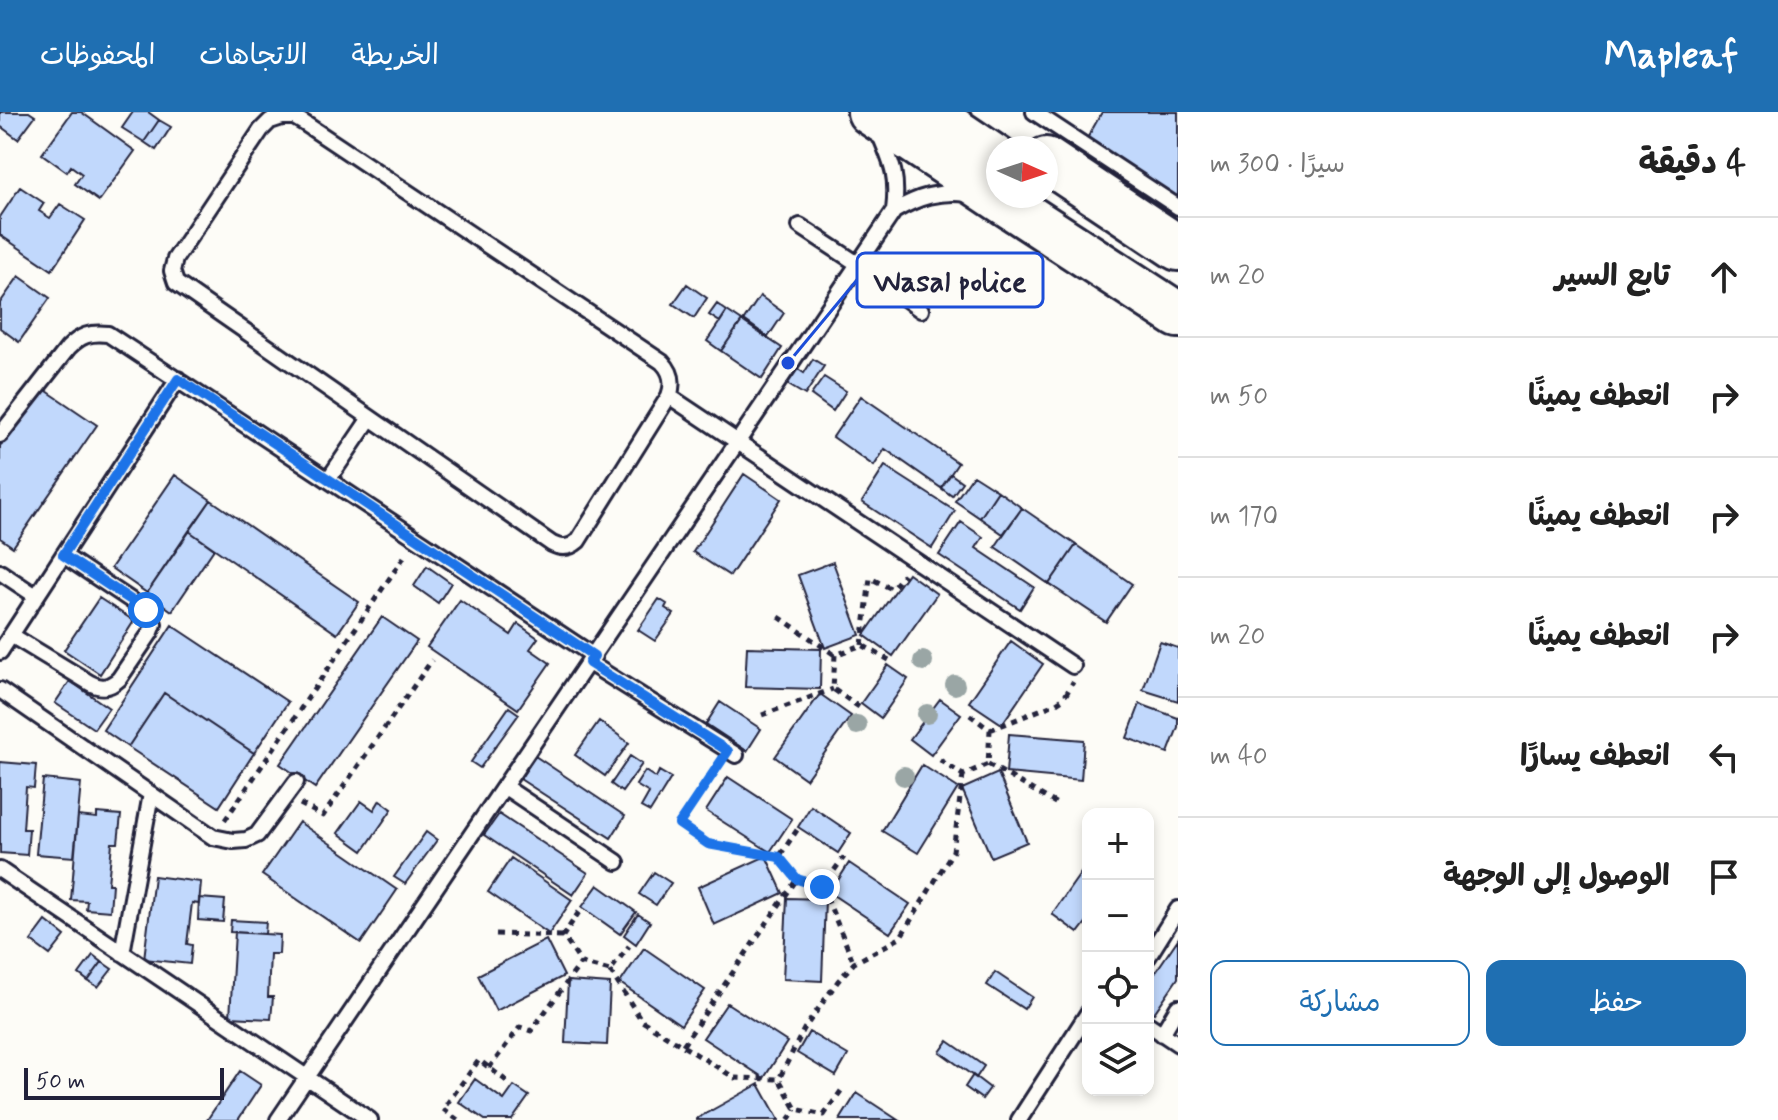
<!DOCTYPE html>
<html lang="ar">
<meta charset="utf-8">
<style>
:root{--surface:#fff;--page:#f6f6f6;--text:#222;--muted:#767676;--line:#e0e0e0;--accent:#1f6fb2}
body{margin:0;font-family:Mynerve,"Playpen Sans Arabic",sans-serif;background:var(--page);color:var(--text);direction:rtl}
.controls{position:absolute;right:24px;bottom:24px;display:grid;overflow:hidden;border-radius:16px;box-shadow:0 4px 12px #0003}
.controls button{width:72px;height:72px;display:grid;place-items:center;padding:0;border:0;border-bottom:2px solid var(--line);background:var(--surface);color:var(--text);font:40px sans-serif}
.compass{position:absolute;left:986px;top:24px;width:72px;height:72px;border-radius:50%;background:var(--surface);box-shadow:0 4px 12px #0003;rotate:93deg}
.scale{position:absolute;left:24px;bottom:20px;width:200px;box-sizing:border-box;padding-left:8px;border:4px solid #22223b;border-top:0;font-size:22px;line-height:28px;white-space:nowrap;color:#22223b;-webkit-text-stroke:6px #fdfcf7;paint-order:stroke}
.stop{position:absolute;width:24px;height:24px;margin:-18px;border:6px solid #1a73e8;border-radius:50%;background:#fff}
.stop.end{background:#1a73e8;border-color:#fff;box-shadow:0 2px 8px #0008}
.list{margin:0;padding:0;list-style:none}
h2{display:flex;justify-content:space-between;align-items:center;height:104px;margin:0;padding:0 32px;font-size:34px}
h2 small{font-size:26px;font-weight:400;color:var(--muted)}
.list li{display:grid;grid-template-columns:52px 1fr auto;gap:24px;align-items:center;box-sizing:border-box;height:120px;padding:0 32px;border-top:2px solid var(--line)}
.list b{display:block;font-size:30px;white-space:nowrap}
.list em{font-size:26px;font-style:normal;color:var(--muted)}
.actions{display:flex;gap:16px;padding:24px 32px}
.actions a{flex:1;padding:18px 0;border:2px solid var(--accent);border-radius:16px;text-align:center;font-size:28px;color:var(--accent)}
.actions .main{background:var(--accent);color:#fff}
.icon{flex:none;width:44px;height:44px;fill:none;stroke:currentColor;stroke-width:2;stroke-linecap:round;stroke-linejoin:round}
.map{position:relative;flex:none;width:1178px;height:1008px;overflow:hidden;direction:ltr}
header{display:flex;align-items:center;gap:48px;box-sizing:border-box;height:112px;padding:0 40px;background:var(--accent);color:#fff}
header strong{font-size:38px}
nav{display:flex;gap:44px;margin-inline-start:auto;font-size:28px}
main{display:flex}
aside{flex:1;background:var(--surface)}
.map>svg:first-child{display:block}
.building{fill:#c1d8fc;stroke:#22223b;stroke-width:2}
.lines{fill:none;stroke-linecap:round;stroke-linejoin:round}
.lane-casing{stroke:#22223b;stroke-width:20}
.primary-casing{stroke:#22223b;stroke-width:50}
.path{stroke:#22223b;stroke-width:5;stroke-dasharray:6 6;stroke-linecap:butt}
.lane{stroke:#fdfcf7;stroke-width:14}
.primary{stroke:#fdfcf7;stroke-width:44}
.tree{fill:#9aa6a5}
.route{stroke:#1a73e8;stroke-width:10}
.leader{fill:none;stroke:#1d4ed8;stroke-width:3}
.callout-dot{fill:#1d4ed8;stroke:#fdfcf7;stroke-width:3}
.callout{fill:#fdfcf7;stroke:#1d4ed8;stroke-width:3}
.callout-label{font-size:30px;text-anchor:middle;font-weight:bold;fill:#22223b}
</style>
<header>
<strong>Mapleaf</strong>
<nav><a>الخريطة</a><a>الاتجاهات</a><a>المحفوظات</a></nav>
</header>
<main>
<aside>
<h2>4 دقيقة<small>سيرًا · 300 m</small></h2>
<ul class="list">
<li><svg class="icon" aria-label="ahead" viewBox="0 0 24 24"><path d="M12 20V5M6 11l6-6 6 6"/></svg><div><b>تابع السير</b></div><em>20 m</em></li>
<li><svg class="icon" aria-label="right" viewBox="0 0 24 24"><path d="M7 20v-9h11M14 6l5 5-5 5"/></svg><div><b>انعطف يمينًا</b></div><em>50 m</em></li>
<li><svg class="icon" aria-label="right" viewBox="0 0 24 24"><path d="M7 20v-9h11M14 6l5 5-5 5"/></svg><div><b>انعطف يمينًا</b></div><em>170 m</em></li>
<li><svg class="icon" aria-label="right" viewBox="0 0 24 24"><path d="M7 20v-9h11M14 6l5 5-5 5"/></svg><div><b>انعطف يمينًا</b></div><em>20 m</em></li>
<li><svg class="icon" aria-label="left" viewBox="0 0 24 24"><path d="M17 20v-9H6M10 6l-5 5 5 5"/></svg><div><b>انعطف يسارًا</b></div><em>40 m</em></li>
<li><svg class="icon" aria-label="arrive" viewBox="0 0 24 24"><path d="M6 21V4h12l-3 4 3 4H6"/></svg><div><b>الوصول إلى الوجهة</b></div></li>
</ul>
<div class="actions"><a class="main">حفظ</a><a>مشاركة</a></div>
</aside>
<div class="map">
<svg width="1178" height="1008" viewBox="0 0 1178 1008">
<rect width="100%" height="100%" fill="#fdfcf7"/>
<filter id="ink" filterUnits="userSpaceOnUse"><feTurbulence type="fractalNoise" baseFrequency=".0125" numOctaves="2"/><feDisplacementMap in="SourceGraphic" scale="16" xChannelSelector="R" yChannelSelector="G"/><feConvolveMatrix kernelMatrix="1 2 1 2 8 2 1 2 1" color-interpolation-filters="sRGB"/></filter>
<g filter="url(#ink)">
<path class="building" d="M0,0H29L35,4L18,27L0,14Z
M72,0H81L135,39L99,89L75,72L82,62L71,54L67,60L42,42Z
M133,0H148L159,8L144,30L122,16Z
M1102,0H1178V86L1084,32Z
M159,8L171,15L156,38L144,30Z
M20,75L44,91L39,99L50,106L60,92L85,108L52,158L0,123V105Z
M19,164L50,186L19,230L0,216V191Z
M687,172L707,186L694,206L673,192Z
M760,184L784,201L768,225L744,208Z
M717,192L727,199L720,210L709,203Z
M727,199L742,209L721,239L707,229Z
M742,209L782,236L762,267L721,239Z
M813,247L824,254L805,283L785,271L795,255L804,261Z
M824,265L846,279L833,299L811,283Z
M41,275L97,313L13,435L0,426V334Z
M861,284L958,351L941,376L885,337L874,354L833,325Z
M885,354L955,399L932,436L862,390Z
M744,362L781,387L730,464L693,440Z
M951,362L962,370L952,384L941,376Z
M175,363L211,388L147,481L111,456Z
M973,363L998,379L980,406L955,389Z
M998,379L1022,396L1003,422L980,406Z
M211,388L359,490L337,522L189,419Z
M1022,396L1076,433L1049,472L995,435Z
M961,410L983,425L976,436L1034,475L1020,497L939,443Z
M189,419L214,437L172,499L147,481Z
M1076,433L1132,472L1106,510L1049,472Z
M833,450L860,523L825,536L798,463Z
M427,454L451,471L438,491L414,474Z
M908,461L937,482L893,544L864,523Z
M99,486L134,509L100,562L64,538Z
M659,487L667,492L665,496L674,502L655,529L638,518Z
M460,488L511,523L518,512L538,526L530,537L550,551L518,597L427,535Z
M382,505L417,529L315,676L280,652Z
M172,513L288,590L254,641L164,581L128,635L103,618Z
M1011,529L1043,552L1002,612L969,590Z
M1160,530L1178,536V589L1143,578Z
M747,535L821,537L820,577L745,575Z
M888,553L908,567L881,606L861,591Z
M70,569L109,596L94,617L55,591Z
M164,581L254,641L219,695L128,635Z
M820,582L851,604L806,667L775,645Z
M940,587L961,602L931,643L910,627Z
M720,590L761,617L747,639L706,612Z
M1140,592L1178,606V615L1168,641L1127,626Z
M509,595L519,602L480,656L471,650Z
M599,609L629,631L605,664L575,643Z
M1009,622L1084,628L1081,668L1006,661Z
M535,644L625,704L611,726L520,667Z
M630,644L642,652L622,680L611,672Z
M0,650L36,653L34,676L26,675L23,717H29L27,743L0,741Z
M922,653L958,676L918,741L882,719Z
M645,659L656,666L659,659L671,666L650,700L641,695L649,681L636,673Z
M998,661L1027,730L991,745L962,677Z
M728,665L792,707L770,740L706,699Z
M43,667L81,671L74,745L36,742Z
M380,688L392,697L363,739L338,721L361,689L374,698Z
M811,694L851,721L838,741L798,715Z
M97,701L121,703L118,731H112L108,772H112L110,799L86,797L87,789L71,788L78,704L97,706Z
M499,702L588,761L573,783L484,723Z
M299,710L397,778L361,831L262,763Z
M426,720L437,728L405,772L394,765Z
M766,744L783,781L714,813L698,775Z
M511,746L572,788L549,822L488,780Z
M849,751L910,792L890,821L830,781Z
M1085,755L1088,757V808L1078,821L1052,802Z
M654,760L671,771L656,793L639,782Z
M154,764L201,770L199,792L192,791L187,832L192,833L190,852L144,847Z
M598,773L636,800L620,822L582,795Z
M199,786L225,788L223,810L198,808Z
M787,786L825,787L822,869L783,867Z
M638,802L650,810L636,832L624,823Z
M231,808L266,810L265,822L230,820Z
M46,809L65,824L50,843L31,829Z
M235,820L280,823L279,842H270L268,885H273L271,907L230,905Z
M1178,827V866L1154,901L1148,897V871Z
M546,828L564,864L496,899L478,863Z
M644,836L705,878L681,913L620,871Z
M93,843L102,850L88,869L79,862Z
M102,850L112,857L98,875L88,869Z
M995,860L1032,885L1024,897L987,873Z
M568,869L610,872L607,933L565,931Z
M727,891L787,930L764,966L703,926Z
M809,920L848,943L836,964L797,941Z
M948,929L984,954L976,966L940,940Z
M240,959L261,973L238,1008H207Z
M973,963L990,976L982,987L965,975Z
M475,967L504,988L514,974L529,984L512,1008H485L459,990Z
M759,972L779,1008H696V1007Z
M857,981L898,1008H840Z"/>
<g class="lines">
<defs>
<path id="lane" d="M1034,0L1178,95
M282,5H294L304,11L662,250C672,260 674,271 669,284L578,429C570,436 562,437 552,432L176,171L172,159L175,147L261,18L270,9Z
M880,23C893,54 898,65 894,99
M800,114L858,152L921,198
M669,284L1073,554
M0,323L68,236C81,223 90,220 108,222L594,544
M328,368L370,306
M0,460L36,484
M11,523L90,571C101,577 109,576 119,567L151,520L154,512L150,501L63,443
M0,540L178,267
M589,551L736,643
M0,578L213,725L233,729L246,728L257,723L296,670
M505,675L617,750
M0,758L370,1008
M122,841L151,682
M1148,845L1178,797
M1148,912L1178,932
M1162,922L1178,895
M278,1008L894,99C918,85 940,78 968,82
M1019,1008L1088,901"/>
<path id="primary" d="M870,0L1000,87L1178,203
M927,0L998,48
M1046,48L1178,136"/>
</defs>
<use href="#lane" class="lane-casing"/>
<use href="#primary" class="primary-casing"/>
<path class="path" d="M779,505L835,543
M862,533L870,466L892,477L904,462
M859,595L833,577L835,543L862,533L889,548
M762,603L833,577
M990,618L1055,592L1064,586L1073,570
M940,648L963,663L988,652L990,618L970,603
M719,652L679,712L708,732L779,745
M988,652L1057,692
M300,692L323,704L432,548
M225,708L406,442
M797,718L779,745L797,767L822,775L844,745
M822,775L854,851
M579,800L563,824L581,851L610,859L629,834
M496,822L563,824
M610,859L642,909L735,966L779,967
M683,933L797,767
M489,956L520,915L531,919L581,851
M841,979L824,1003L796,997L779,967L804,917L838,869L854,851L900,826L953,739L963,663
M458,1008L443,997L479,948L508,970
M788,1008L796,997"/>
<use href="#lane" class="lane"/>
<use href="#primary" class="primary"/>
</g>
<g class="tree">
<circle cx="923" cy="549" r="10"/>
<circle cx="955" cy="573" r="10"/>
<circle cx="927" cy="602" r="10"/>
<circle cx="857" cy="613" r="10"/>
<circle cx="904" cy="664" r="10"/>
</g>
</g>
<g class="lines" filter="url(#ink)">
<path class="route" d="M146,498L63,443L178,267L594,544L589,551L728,639L679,712L708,732L779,745L797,767L822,775"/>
</g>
<path class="leader" d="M788 251L857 168"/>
<circle class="callout-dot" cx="788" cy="251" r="8"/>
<rect class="callout" x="857" y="141" width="186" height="54" rx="8"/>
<g class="callout-label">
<text x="950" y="179">Wasal police</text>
</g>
</svg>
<div class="controls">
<button>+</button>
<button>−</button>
<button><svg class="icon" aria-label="locate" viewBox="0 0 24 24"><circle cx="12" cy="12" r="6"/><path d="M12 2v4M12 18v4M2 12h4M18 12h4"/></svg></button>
<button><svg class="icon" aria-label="layers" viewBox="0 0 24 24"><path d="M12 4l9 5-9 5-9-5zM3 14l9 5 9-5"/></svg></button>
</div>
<svg class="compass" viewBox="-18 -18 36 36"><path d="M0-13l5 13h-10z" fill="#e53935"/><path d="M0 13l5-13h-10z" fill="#767676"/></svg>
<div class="scale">50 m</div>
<div class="stop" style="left:146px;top:498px"></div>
<div class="stop end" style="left:822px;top:775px"></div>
</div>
</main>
